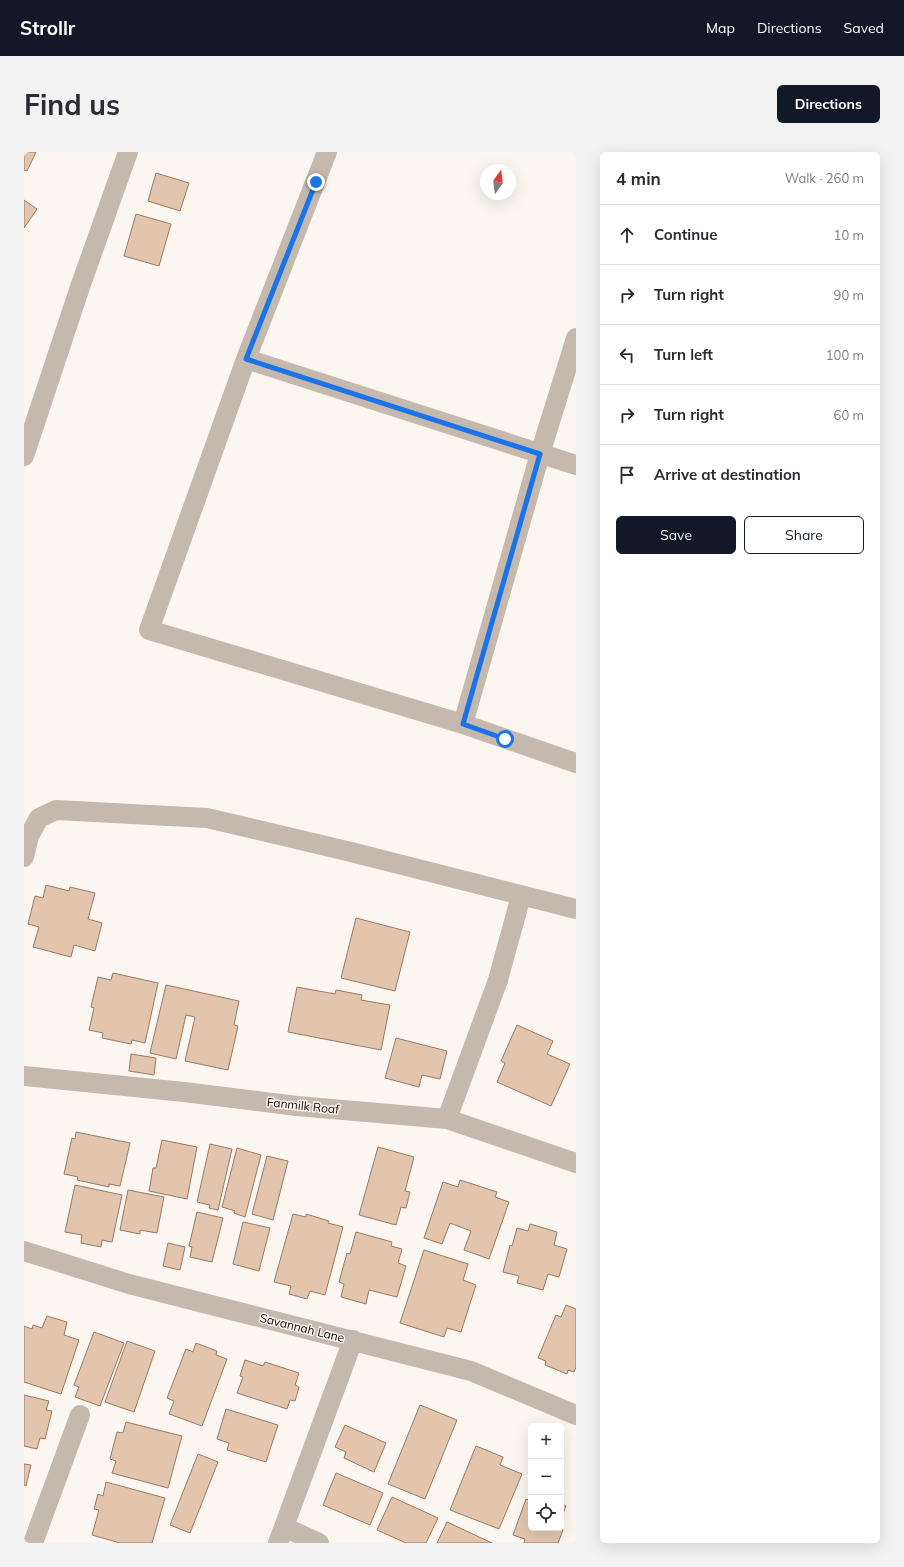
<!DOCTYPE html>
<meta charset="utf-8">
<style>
:root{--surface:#fff;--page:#f2f2f3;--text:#2b2b33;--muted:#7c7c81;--line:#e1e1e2;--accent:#111827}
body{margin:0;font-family:Mulish,sans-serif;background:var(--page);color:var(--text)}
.controls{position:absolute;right:12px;bottom:12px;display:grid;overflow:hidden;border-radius:6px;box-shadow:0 4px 16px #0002}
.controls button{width:36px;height:36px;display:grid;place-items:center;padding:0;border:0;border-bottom:1px solid var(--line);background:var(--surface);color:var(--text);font:20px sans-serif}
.compass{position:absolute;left:456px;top:12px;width:36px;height:36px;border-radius:50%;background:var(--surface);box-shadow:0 4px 16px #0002;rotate:14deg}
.stop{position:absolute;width:12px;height:12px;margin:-9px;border:3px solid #1a73e8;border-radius:50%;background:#fff}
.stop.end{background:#1a73e8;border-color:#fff;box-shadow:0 1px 4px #0008}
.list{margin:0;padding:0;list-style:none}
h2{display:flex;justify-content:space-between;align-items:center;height:52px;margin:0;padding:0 16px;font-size:17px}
h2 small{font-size:13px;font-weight:400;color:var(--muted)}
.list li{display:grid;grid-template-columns:26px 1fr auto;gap:12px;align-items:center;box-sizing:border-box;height:60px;padding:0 16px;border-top:1px solid var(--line)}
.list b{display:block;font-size:15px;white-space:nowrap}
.list em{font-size:13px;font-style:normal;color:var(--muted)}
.actions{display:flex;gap:8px;padding:12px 16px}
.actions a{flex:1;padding:9px 0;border:1px solid var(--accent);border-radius:6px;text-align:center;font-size:14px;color:var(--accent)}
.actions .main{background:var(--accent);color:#fff}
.icon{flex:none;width:22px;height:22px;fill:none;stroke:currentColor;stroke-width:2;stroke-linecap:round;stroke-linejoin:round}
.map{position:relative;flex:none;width:552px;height:1391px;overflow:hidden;border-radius:6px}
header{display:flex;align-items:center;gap:24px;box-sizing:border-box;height:56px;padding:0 20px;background:var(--accent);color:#fff}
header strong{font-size:19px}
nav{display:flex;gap:22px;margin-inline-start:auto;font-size:14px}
.intro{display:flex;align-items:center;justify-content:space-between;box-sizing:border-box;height:96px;padding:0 24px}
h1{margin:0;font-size:28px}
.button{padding:10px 18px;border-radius:6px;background:var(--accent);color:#fff;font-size:14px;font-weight:700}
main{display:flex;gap:24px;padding:0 24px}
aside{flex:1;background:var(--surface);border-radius:6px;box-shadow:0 4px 16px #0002}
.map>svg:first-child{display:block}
.building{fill:#e3c5ae;stroke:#967a65}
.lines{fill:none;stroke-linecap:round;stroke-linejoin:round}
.street{stroke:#c5b9ae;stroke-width:20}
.route{stroke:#1a73e8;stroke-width:5}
.labels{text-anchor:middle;stroke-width:3;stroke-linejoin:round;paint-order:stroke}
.street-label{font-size:12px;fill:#140a04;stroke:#fcf6f1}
</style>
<header>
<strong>Strollr</strong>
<nav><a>Map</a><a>Directions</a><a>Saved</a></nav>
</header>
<div class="intro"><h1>Find us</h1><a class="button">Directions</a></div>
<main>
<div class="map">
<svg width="552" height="1391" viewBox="0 0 552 1391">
<rect width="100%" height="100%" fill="#fcf6f1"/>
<path class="building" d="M0,0H12L3,19L0,18Z
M132,21L165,31L156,59L124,49Z
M0,48L13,57L0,76Z
M112,62L147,72L135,114L100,104Z
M22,733L45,739L46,735L71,741L64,767L78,771L71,799L50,793L47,805L9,795L15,775L4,772L11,744L19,746Z
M332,766L386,780L371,839L317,826Z
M89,821L134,831L121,891L108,888L107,892L78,886L79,881L65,878L70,856L67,855L74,825L87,828Z
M142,833L215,849L210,873L214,874L204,918L161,909L171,865L162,863L152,907L126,901Z
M273,835L311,842L312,838L338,843L337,848L366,853L357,898L264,880Z
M493,873L529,889L523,902L546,912L527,954L473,930L481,911L477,909Z
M372,886L423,899L416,927L398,923L395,935L361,926Z
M107,902L132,906L130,923L105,919Z
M52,980L106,991L96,1034L85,1032V1035L53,1028L54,1025L40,1022L48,986L51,987Z
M138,988L173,995L163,1047L125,1039L129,1016H132Z
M186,992L208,997L194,1058L185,1056L186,1053L173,1050Z
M354,995L390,1005L381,1039L386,1040L382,1056L377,1055L372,1073L335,1063Z
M213,996L237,1003L221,1065L210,1061L211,1059L198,1055Z
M243,1004L264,1009L249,1068L228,1062Z
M436,1028L473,1040L471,1045L485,1050L465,1107L440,1098L447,1079L426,1071L418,1092L400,1086L419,1030L434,1035Z
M51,1033L98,1043L88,1090L78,1088L77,1095L57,1091L58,1083L41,1080Z
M104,1038L140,1045L133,1081L116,1078V1082L96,1078Z
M173,1060L199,1066L188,1110L166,1105L168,1095L165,1094Z
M269,1062L282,1065V1062L305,1069L304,1071L319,1075L301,1143L286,1139L283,1147L265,1142L267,1134L250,1130Z
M219,1070L246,1076L235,1119L209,1112Z
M506,1072L533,1080L530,1093L543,1097L535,1125L524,1122L519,1138L493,1131L495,1124L479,1120L486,1093L488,1094L493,1076L504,1079Z
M332,1080L368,1090L367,1094L378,1097L374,1111L382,1114L373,1145L345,1138L342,1152L317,1145L320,1132L315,1130L323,1101L326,1102Z
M144,1091L161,1095L156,1118L139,1114Z
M400,1098L444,1112L439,1128L452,1133L437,1180L423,1176L420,1185L376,1171Z
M542,1153L552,1157V1215L550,1220L544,1218L543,1222L521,1213L522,1209L514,1206L532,1163L537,1165Z
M23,1164L43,1170L40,1183L55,1188L37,1242L0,1230V1174L8,1177L9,1173L18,1176Z
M70,1180L100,1191L76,1254L51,1245L55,1235L50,1233Z
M103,1189L131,1199L110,1260L81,1250Z
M172,1191L193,1199L192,1203L203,1207L178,1274L145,1262L150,1249L143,1246L162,1197L169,1200Z
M221,1208L239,1214L241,1210L275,1221L271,1233L275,1235L271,1249L266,1248L263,1257L213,1241L219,1225L216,1224Z
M0,1243L25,1249L22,1258L28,1259L21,1287L16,1286L13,1297L0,1294Z
M396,1253L433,1268L401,1347L364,1332Z
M202,1257L254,1273L242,1310L203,1298L205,1291L193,1287Z
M102,1270L158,1284L144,1336L88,1321L92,1309L86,1307L93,1280L99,1281Z
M321,1273L362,1291L350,1320L320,1306L322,1300L311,1295Z
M452,1294L479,1305L476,1313L498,1322L475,1377L426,1358Z
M174,1302L194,1310L166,1381L146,1373Z
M0,1312L7,1313L2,1334L0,1333Z
M312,1321L359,1341L346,1373L299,1353Z
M82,1330L141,1346L128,1391H96L68,1383L75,1358L70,1357L74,1342L79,1344Z
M368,1345L414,1366L402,1391H382L353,1378Z
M502,1347L507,1349V1376H534L539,1378L534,1391H500L501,1387L489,1383Z
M537,1353L542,1354L537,1367Z
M423,1370L468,1391H413Z"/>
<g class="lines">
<path class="street" d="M303,0L222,207L125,478L439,572L552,611
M222,207L552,313
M0,304L56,135L104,0
M439,572L516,302L552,186
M0,705L5,684L15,666L32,658L183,666L327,700L552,757
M0,924L160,940L273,954L423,967L552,1011
M423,967L474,828L497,744
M0,1099L105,1132L447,1219L552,1263
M260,1375L295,1391
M9,1391L56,1263
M254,1391L329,1188"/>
</g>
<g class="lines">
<path class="route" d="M292,30L222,207L516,302L439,572L481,587"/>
</g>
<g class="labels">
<g class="street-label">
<text transform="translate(279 954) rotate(6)" y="4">Fanmilk Roaf</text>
<text transform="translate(278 1176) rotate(14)" y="4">Savannah Lane</text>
</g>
</g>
</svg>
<div class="controls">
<button>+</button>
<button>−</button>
<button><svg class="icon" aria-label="locate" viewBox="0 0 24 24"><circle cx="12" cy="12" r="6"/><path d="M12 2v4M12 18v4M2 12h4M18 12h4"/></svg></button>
</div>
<svg class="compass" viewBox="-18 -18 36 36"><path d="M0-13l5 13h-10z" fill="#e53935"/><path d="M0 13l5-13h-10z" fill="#7c7c81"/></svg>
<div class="stop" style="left:481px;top:587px"></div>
<div class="stop end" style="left:292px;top:30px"></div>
</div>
<aside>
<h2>4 min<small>Walk · 260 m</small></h2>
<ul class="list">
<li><svg class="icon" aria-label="ahead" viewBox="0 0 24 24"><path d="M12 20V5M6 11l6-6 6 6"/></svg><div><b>Continue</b></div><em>10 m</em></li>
<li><svg class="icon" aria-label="right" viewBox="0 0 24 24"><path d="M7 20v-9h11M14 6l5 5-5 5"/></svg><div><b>Turn right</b></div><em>90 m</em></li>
<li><svg class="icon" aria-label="left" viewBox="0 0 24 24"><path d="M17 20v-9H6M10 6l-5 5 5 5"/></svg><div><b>Turn left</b></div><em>100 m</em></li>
<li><svg class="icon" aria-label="right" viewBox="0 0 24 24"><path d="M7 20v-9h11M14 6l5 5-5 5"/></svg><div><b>Turn right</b></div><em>60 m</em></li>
<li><svg class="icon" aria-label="arrive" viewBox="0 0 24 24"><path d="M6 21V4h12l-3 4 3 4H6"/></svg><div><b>Arrive at destination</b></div></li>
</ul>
<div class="actions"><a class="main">Save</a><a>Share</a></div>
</aside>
</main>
